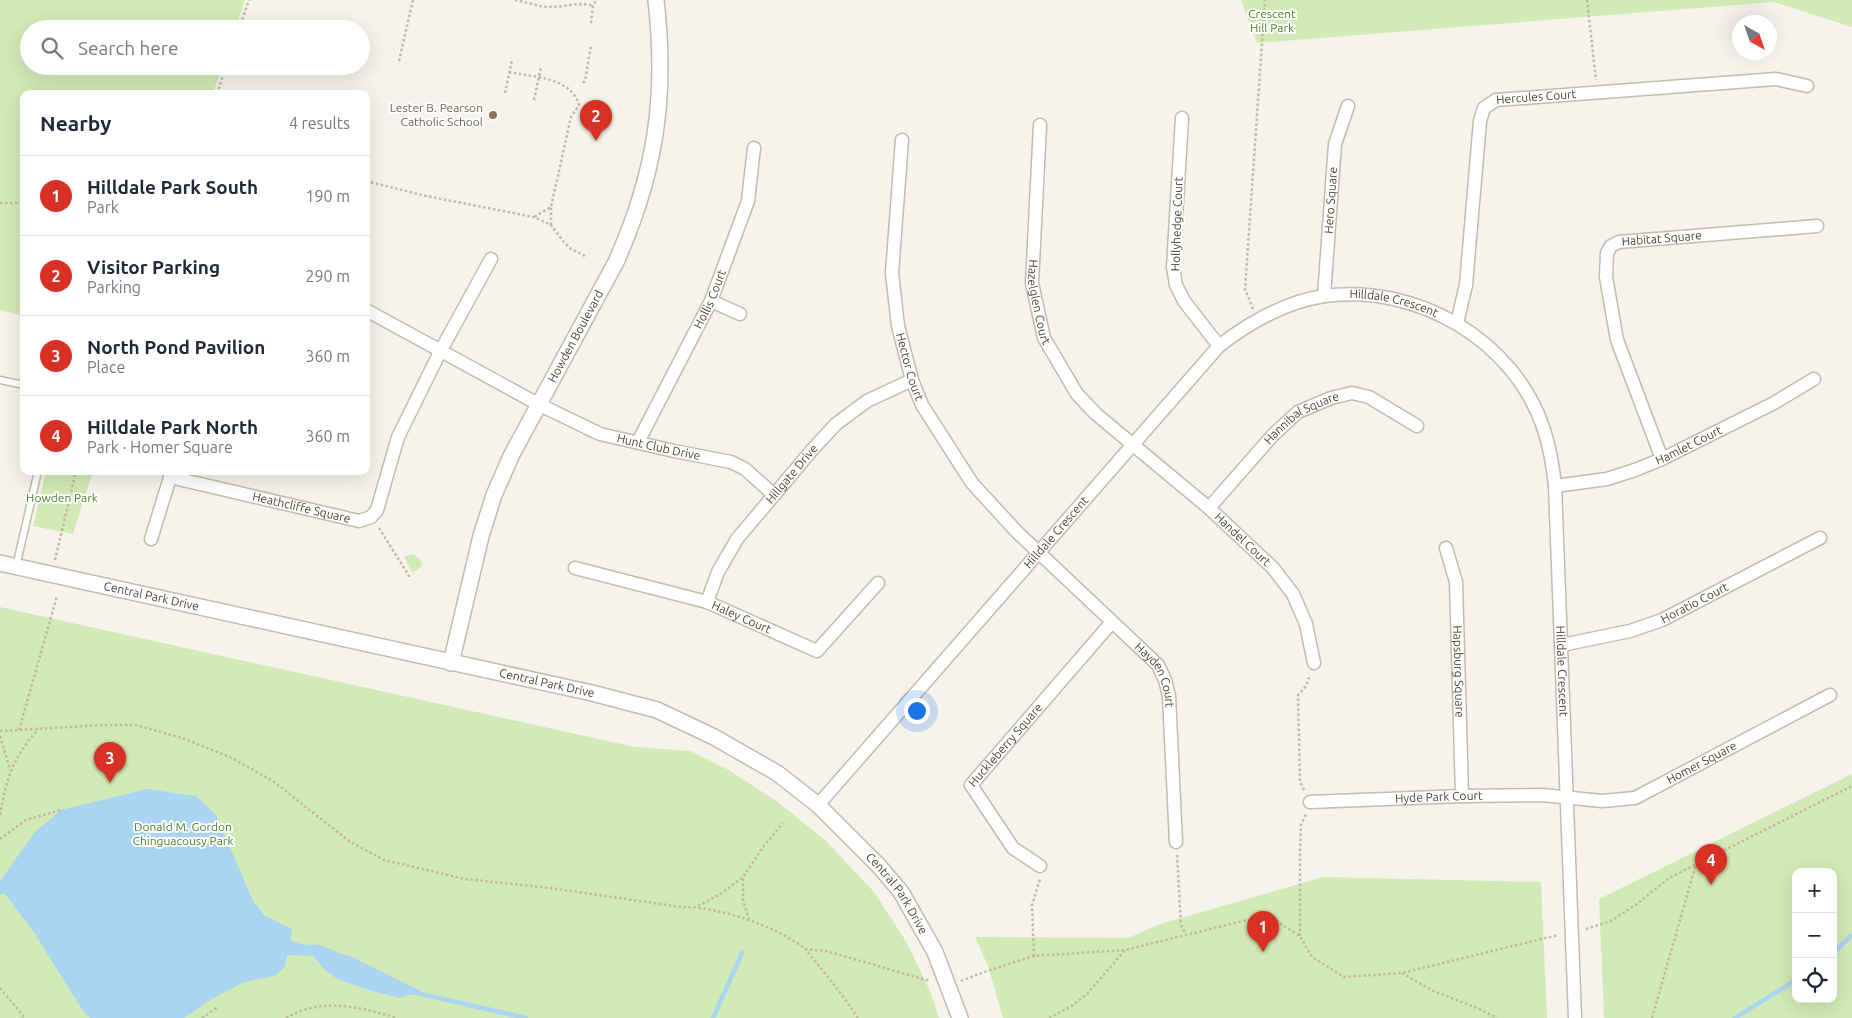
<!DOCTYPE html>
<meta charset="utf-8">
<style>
:root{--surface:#fff;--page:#f2f2f3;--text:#1f2937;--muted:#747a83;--line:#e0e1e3;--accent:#d93025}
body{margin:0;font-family:Ubuntu,sans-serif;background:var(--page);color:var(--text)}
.controls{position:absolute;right:15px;bottom:15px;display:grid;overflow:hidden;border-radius:10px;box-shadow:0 5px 20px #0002}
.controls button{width:45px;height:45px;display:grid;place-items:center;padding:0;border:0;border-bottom:1px solid var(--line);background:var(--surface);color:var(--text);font:25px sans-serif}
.compass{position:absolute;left:1732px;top:15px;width:45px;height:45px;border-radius:50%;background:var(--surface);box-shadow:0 5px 20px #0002;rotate:140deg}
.you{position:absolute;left:916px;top:710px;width:18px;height:18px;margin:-12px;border:4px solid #fff;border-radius:50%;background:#1a73e8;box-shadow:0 0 0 8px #1a73e833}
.badge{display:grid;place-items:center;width:32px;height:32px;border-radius:50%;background:var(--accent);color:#fff;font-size:16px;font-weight:700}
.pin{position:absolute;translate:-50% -41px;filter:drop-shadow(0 1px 2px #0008)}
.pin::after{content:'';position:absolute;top:26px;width:18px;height:15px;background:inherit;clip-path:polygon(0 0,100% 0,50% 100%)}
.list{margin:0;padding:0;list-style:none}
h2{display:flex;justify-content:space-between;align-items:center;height:65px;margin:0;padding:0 20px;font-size:21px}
h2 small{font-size:16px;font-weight:400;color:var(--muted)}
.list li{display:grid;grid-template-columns:32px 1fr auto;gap:15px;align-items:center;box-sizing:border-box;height:80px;padding:0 20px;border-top:1px solid var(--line)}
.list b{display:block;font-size:19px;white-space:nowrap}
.list p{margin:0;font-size:16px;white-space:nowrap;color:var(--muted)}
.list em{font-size:16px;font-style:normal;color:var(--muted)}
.icon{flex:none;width:28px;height:28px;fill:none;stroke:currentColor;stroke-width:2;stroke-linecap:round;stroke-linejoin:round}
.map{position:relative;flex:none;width:1852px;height:1018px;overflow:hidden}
.search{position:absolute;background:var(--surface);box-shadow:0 5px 20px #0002;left:20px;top:20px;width:350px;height:55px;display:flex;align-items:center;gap:12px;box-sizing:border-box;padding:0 18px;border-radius:28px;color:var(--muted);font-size:19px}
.panel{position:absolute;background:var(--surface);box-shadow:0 5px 20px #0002;left:20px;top:90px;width:350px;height:385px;border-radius:10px}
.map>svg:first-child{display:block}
.green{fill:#d2eab5;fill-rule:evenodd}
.water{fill:#a9d4f2}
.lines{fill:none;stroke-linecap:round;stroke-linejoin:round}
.stream{stroke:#a9d4f2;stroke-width:4.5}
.service-casing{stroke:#c2bbae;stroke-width:9}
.minor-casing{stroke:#c2bbae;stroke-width:15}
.tertiary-casing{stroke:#c2bbae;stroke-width:18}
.path{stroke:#c4b79f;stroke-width:2.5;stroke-dasharray:2.5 2.5;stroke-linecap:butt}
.service{stroke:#fff;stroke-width:6}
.minor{stroke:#fff;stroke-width:12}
.tertiary{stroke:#fff;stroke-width:15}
.education-dot{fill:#8d6e63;stroke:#fff;stroke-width:2}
.labels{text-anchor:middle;stroke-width:4;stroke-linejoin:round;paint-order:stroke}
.park-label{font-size:12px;fill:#4a7f2a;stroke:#fff}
.street-label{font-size:12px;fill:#4b4439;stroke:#fff}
.education-label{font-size:12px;fill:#785e54;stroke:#fff;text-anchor:end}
</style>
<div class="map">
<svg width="1852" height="1018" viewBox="0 0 1852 1018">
<rect width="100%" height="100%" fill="#f6f3ec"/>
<path class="green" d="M0,0H245L235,29H29V66H222L213,94H24V316L0,310Z
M1241,0H1852V27L1774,2L1257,43Z
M46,471H93L73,534L33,526Z
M413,554L419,558L422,563L420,568L412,573L404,557Z
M0,607L635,747L690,751L727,769L778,802L826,841L874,892L907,943L930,991L939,1018H0Z
M1852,774V1018H1604L1599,899ZM1796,872H1833V999H1796Z
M1323,877L1541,882L1547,1018H1003L988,966L975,937L1128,938L1160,924Z"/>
<path class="water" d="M147,789L196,796L216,815L253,901L264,915L292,929L289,944L320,945L339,953L350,956L421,991L400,998L372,991L339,980L325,970L313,956L287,955L285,967L275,976L244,982L212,999L184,1018H90L83,1011L33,931L5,894H0V881L35,832L61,810Z"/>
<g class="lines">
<path class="stream" d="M284,940L300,946
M1833,953L1852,935
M412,992L526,1018
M713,1018L742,953
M1735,1018L1796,980"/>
<defs>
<path id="service" d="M0,380L24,385
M16,567L38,471"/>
<g id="minor">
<path d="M1182,118L1173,267L1176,285L1184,301L1219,346"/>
<path id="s1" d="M1040,125L1032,283L1044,338L1077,394L1096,414L1209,508L1273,568L1293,594L1306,624L1314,663"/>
<path id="s2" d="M902,140L892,273L898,326L912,380L922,405L972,483L1016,531L1158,665L1165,680L1169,696L1176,842"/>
<path id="s3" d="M1324,296L1335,144L1348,106"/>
<path d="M711,301L740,314"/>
<path id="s4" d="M366,310L538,404L600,434L674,451L731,462L745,469L774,495"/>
<path id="s5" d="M1457,323L1466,285L1480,121L1484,108L1496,100L1776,79L1807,86"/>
<path id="s6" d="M638,442L711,301L748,201L754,148"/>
<path id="s7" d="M1662,459L1617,340L1606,277L1607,253L1611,246L1619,242L1817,226"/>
<path id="s8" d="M170,477L359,521L371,517L377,510L398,437L441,350L491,259"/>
<path id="s9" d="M1555,486L1607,479L1635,470L1662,459L1774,403L1814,379"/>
<path id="s10" d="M1209,508L1273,435L1298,412L1331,398L1352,393L1369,397L1417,426"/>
<path d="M151,539L172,471"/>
<path id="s11" d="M1446,548L1456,582L1462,796"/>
<path id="s12" d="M575,568L707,602L817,651L878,583"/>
<path id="s13" d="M707,602L718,572L737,539L812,450L836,424L867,401L912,380"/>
<path id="s14" d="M1562,645L1630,631L1662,620L1820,538"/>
<path id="s15" d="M1310,802L1462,796L1542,795L1602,801L1635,798L1830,695"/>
<path id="s16" d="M818,805L1219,346C1250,322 1285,302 1324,296C1416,283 1515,340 1544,430C1550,448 1553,467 1555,486L1575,1018"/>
<path id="s17" d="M1040,866L1013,848L971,785L1112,622"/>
</g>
<g id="tertiary">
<path id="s18" d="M0,563L592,693L657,710L714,737L777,773L818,805L879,866L901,892L935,952L960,1018"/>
<path id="s19" d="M451,663L481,536L494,495L511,456L616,262C656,172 667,97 656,0"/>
</g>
</defs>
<use href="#service" class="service-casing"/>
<use href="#minor" class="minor-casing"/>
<use href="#tertiary" class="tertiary-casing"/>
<path class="path" d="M515,0C526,2 537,6 548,7C562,8 579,1 593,6
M1587,0L1596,80
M591,23L593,6L596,0
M239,29L249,0
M399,61L413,0
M509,72C533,77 571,77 579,105L571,117L551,207L534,217
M583,83L585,81L591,45
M505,93L512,60
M217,94L226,66
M534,100L541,67
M366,181L426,196L534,217L551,225L563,241L571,249L585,256
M0,203H24
M551,225V207
M1253,309L1245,289L1265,0
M379,528L411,579
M55,560L76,471
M19,730L57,596
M0,731L103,725H136L182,738L230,757L273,781L349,841L384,860L465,879L550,888L681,907C717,906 776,926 804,948C809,953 814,960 819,966C833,983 846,1000 858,1018
M0,736L10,770
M1304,790L1300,782L1298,695L1306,686L1310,675
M0,815C7,776 12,760 38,729
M0,839L26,820L61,810
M1177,855L1181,925L1186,935
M698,906L719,895L743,877
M749,920L743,900V877L764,846L783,823
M1586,929L1611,921L1637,904L1669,878L1852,786
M1300,936V852L1301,825L1306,814
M805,949L826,951L930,981
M1034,956L1032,905L1040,879
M1402,973L1431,990L1477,1008L1497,1018
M961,981L987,971L1034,956L1125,950L1267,915L1300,936L1312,957L1344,977L1402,973L1558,935
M0,988L25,1018
M202,1018L218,1007
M286,1018C322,997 359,1007 397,1018
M1049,1018L1070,1007L1087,994L1125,950
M1652,1018L1696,864"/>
<use href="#service" class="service"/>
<use href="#minor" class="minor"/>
<use href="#tertiary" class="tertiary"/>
</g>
<circle class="education-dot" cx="493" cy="115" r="5"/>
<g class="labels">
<g class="park-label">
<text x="1272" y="18">Crescent<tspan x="1272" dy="14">Hill Park</tspan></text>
<text x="62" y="502">Howden Park</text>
<text x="183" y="831">Donald M. Gordon<tspan x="183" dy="14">Chinguacousy Park</tspan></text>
</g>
<g class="street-label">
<text dy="4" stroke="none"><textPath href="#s5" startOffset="272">Hercules Court</textPath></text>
<text dy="4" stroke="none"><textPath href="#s3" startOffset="96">Hero Square</textPath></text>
<text transform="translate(1177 224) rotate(-88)" y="4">Hollyhedge Court</text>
<text dy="4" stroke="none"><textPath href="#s7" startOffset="275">Habitat Square</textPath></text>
<text dy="4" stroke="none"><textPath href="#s6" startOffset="160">Hollis Court</textPath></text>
<text dy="4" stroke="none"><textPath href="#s1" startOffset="178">Hazelglen Court</textPath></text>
<text dy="4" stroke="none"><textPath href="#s16" startOffset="798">Hilldale Crescent</textPath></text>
<text dy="4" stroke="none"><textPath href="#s19" startOffset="352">Howden Boulevard</textPath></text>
<text dy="4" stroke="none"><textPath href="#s2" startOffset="229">Hector Court</textPath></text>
<text dy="4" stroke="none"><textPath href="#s10" startOffset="131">Hannibal Square</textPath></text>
<text dy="4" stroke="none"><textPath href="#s9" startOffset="141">Hamlet Court</textPath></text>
<text dy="4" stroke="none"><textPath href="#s4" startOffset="325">Hunt Club Drive</textPath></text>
<text dy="4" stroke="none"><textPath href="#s13" startOffset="155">Hillgate Drive</textPath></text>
<text dy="4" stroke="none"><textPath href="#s8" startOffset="135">Heathcliffe Square</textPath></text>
<text dy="4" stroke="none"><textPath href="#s16" startOffset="362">Hilldale Crescent</textPath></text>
<text dy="4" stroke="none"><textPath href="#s1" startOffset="500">Handel Court</textPath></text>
<text dy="4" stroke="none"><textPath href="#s18" startOffset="155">Central Park Drive</textPath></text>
<text dy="4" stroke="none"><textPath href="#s14" startOffset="140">Horatio Court</textPath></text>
<text dy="4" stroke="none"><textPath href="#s12" startOffset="174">Haley Court</textPath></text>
<text dy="4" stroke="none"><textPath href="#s16" startOffset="1248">Hilldale Crescent</textPath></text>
<text dy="4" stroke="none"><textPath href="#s11" startOffset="125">Hapsburg Square</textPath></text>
<text dy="4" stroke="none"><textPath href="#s2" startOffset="630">Hayden Court</textPath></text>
<text dy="4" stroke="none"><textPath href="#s18" startOffset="560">Central Park Drive</textPath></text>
<text dy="4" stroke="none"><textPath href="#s17" startOffset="161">Huckleberry Square</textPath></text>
<text dy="4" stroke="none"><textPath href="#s15" startOffset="401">Homer Square</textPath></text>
<text dy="4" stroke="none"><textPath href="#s15" startOffset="129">Hyde Park Court</textPath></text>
<text dy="4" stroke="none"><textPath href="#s18" startOffset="980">Central Park Drive</textPath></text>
</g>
<g class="education-label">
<text x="483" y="112">Lester B. Pearson<tspan x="483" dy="14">Catholic School</tspan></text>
</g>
</g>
</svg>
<div class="controls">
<button>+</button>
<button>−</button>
<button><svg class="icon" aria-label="locate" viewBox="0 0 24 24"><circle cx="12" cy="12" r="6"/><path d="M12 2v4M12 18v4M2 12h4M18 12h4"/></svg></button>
</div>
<svg class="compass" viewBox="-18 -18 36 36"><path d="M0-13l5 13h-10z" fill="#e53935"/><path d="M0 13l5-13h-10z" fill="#747a83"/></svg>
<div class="you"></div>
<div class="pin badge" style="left:1263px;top:952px">1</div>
<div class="pin badge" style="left:596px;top:141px">2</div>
<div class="pin badge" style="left:110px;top:783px">3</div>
<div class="pin badge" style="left:1711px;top:885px">4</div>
<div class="search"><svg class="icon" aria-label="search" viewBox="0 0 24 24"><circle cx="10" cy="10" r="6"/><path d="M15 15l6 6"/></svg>Search here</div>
<section class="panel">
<h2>Nearby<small>4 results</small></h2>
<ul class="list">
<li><span class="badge">1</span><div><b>Hilldale Park South</b><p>Park</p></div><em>190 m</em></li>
<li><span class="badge">2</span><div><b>Visitor Parking</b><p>Parking</p></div><em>290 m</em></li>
<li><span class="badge">3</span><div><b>North Pond Pavilion</b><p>Place</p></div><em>360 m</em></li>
<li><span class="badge">4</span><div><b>Hilldale Park North</b><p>Park · Homer Square</p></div><em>360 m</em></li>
</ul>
</section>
</div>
